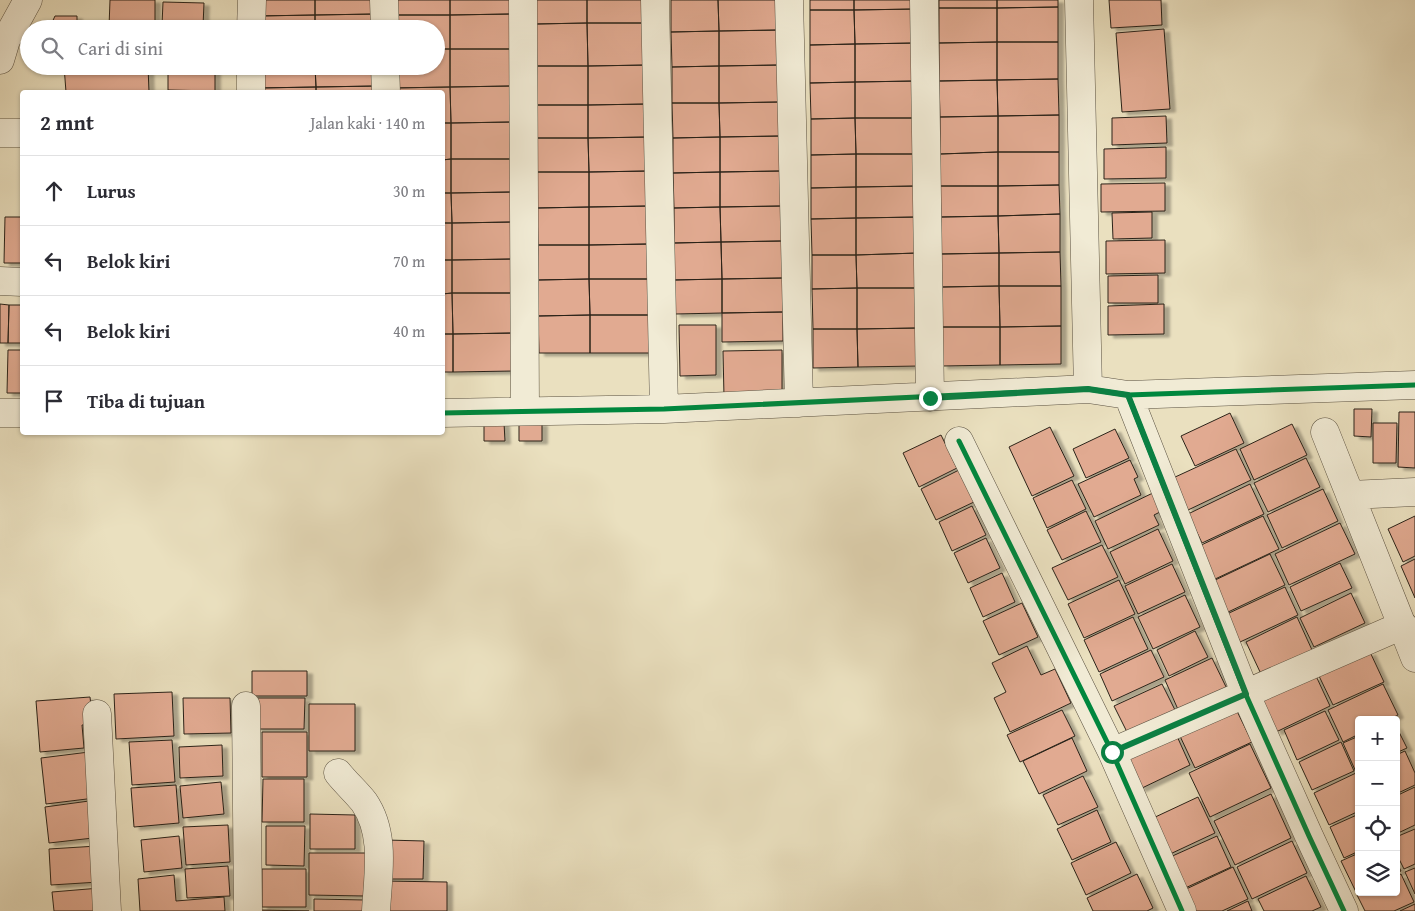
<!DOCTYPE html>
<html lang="id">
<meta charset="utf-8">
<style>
:root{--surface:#fff;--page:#f2f2f3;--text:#2b2b33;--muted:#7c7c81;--line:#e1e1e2}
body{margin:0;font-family:"Gentium Book Plus",serif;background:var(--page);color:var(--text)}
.controls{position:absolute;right:15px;bottom:15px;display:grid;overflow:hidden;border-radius:5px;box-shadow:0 1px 4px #0004}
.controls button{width:45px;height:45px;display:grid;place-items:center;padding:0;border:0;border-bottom:1px solid var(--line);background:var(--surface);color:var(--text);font:25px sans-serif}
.stop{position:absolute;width:15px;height:15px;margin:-11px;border:4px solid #0b8043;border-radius:50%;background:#fff}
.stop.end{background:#0b8043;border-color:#fff;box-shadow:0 1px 5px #0008}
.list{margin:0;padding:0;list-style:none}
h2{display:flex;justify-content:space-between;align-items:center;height:65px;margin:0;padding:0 20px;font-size:21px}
h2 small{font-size:16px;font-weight:400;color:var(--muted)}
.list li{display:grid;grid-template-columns:32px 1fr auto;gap:15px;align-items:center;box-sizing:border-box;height:70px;padding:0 20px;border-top:1px solid var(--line)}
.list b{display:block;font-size:19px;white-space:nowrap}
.list em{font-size:16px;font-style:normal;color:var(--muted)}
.icon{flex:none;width:28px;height:28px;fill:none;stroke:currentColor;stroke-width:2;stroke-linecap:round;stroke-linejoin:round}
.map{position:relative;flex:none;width:1415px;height:911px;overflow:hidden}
.search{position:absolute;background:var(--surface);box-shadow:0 1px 4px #0004;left:20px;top:20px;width:425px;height:55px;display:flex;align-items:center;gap:12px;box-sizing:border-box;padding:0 18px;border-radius:28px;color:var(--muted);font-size:19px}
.panel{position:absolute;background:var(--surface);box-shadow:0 1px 4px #0004;left:20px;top:90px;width:425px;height:345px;border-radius:5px}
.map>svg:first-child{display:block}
.building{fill:#e1aa91;stroke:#2b2319;filter:url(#shadow)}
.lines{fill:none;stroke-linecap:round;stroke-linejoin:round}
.minor-casing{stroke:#5b5242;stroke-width:29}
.minor{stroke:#f1ebd5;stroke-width:28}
.cycleway-casing{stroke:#f1ebd5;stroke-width:8}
.cycleway{stroke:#00873e;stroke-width:5}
.route{stroke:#0b8043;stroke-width:6}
</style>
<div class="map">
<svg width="1415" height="911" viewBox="0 0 1415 911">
<defs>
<filter id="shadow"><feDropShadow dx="5.5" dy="3" stdDeviation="1" flood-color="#0004"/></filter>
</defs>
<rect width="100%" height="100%" fill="#eae0bf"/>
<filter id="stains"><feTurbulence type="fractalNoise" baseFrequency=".004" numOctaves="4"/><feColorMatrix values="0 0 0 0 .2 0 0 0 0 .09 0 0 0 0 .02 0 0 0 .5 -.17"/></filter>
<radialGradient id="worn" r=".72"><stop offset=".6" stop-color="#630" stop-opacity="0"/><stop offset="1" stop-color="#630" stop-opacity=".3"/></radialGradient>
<path class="building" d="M110,0H155V27H109Z
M257,0H315V15L257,16Z
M315,0H376V14L315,15Z
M392,0H450V15H392Z
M450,0H511V14L450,15Z
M536,0H587V23L536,24Z
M587,0H647L648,23H587Z
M671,0H718L719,31L671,32Z
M718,0H779L780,30L719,31Z
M810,0H854V10H810Z
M854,0H916V9L854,10Z
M939,0H997V8H939Z
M997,0H1058V7L997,8Z
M1109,0H1161L1162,25L1111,28Z
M163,2L204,3L203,26L162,25Z
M1058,7V42H997V8Z
M939,8H997V42L939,43Z
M916,9V43L855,44L854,10Z
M810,10H854L855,44L810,45Z
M376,14V29H315V15Z
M511,14V49H450V15Z
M315,15V29H257V16Z
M392,15H450V49H436V29H392Z
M55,16H77V29H49Z
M587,23H648V65L588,66Z
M587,23L588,66H537L536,24Z
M1164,29L1170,109L1122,112L1116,33Z
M780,30V65L719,66V31Z
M719,31V66L672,67L671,32Z
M997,42H1058V79L997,80Z
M997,42V80L939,81V43Z
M916,43V81L855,82V44Z
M855,44V82L810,83V45Z
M436,49H450V87L392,88V66H436Z
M450,49H511V86L450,87Z
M648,65V104L588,105V66Z
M780,65V102L719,103V66Z
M64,66H148L149,92H66Z
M168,66H215V91L168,90Z
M257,66H315L316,87L258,88Z
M315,66H376V86L316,87Z
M537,66H588V105H537Z
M719,66V103H672V67Z
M1058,79L1059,115L998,116L997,80Z
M997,80L998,116L940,117L939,81Z
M916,81L917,118H855V82Z
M855,82V118L811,119L810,83Z
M376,86V92H316V87Z
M511,86L512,122L451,123L450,87Z
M316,87V92H258V88Z
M450,87L451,123H442V92H392V88Z
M780,102L781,136L720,137L719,103Z
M672,103H719L720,137L673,138Z
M648,104L649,137L588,138V105Z
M537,105H588V138H537Z
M1059,115V152H998V116Z
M998,116V152L940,154V117Z
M1166,116L1167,143L1112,145V118Z
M855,118L856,154L811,155V119Z
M855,118H917V154H856Z
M512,122V159H451V123Z
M442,123H451V159L442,160Z
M781,136V171L720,172V137Z
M649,137V171L589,172L588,138Z
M720,137V172L673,173V138Z
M537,138H588L589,172H537Z
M1166,147V178L1104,179V149Z
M998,152V186H940V154Z
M998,152H1059V185L998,186Z
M856,154V187L811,188V155Z
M856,154H917V186L856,187Z
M451,159V193H442V160Z
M451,159H512V192L451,193Z
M649,171V206L589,207V172Z
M781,171L782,206L720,207V172Z
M537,172H589V207L537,208Z
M720,172V207L674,208L673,173Z
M1165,183V211L1101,212V184Z
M1059,185L1060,214L998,216V186Z
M917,186L918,217L856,218V187Z
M940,186H998V216L941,217Z
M856,187V218L811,219V188Z
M512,192L513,222L452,223L451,193Z
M442,193H451L452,223H442Z
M649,206V244L589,245V207Z
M782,206V241L721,242L720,207Z
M589,207V245H538L537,208Z
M720,207L721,242L674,243V208Z
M1152,212V238L1113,239L1112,213Z
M1060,214V252L999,253L998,216Z
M998,216L999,253L941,254V217Z
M5,217H22V263H4Z
M918,217V253L856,255V218Z
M856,218V255H812L811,219Z
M513,222V259L452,260V223Z
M442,223H452V260H442Z
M1165,240V273L1106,274V241Z
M782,241L783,278L722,279L721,242Z
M721,242L722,279L674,280V243Z
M649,244V279H589V245Z
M538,245H589V279L538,280Z
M1060,252L1061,286H999V253Z
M918,253V288H857L856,255Z
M999,253V286L942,287L941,254Z
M812,255H856L857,288L812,289Z
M513,259L514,293H452V260Z
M442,260H452V293L442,294Z
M1158,275V303H1108V276Z
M783,278V312L722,313V279Z
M589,279L590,315L538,316V280Z
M589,279H649L650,315H590Z
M722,279V313L675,314L674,280Z
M999,286L1000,327H942V287Z
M999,286H1061V326L1000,327Z
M857,288V329H813L812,289Z
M857,288H918V328L857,329Z
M452,293L453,334H442V294Z
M452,293H514V333L453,334Z
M0,304L9,305L8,343H0Z
M1164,304V334L1108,335V306Z
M9,305H22V343H8Z
M783,312V341L722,342V313Z
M590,315V353H539L538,316Z
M590,315H650V353H590Z
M679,325H716V375L680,376Z
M1061,326V364L1000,365V327Z
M942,327H1000V365L942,366Z
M918,328L919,366L858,367L857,329Z
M813,329H857L858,367L813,368Z
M514,333V371L453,372V334Z
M442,334H453V372H442Z
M8,350H22V393H7Z
M782,350V396L724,397L723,351Z
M1354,409H1372L1371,437L1354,436Z
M1399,412H1415V468L1398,467Z
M1230,413L1244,443L1195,466L1181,436Z
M519,422L542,423V441H519Z
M484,423H504L505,441H484Z
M1373,423H1397L1396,463H1373Z
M1292,424L1307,455L1254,480L1240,449Z
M1050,427L1074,476L1032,496L1009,447Z
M1115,429L1129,458L1086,478L1073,449Z
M941,435L957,468L919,487L903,453Z
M1236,449L1251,480L1188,510L1173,478Z
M1306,458L1320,487L1268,512L1254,483Z
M1130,460L1138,477L1134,479L1141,495L1094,517L1078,484Z
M959,470L974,502L936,520L921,489Z
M1072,480L1086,509L1047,528L1033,498Z
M1250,484L1264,514L1202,543L1188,514Z
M1323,489L1338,521L1282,548L1267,515Z
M1159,490L1168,508L1154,515L1159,525L1108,549L1095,521Z
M972,506L986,535L952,551L939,522Z
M1086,511L1101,542L1062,560L1047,530Z
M1263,516L1279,549L1213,580L1197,547Z
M1415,516V556L1403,562L1388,529Z
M1340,523L1355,554L1289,585L1275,554Z
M1158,529L1173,561L1125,584L1110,552Z
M986,538L1000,568L968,583L954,553Z
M1102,545L1118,577L1068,600L1052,568Z
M1270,554L1285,585L1226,613L1211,582Z
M1415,559V598L1401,566Z
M1340,563L1352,588L1301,611L1290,587Z
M1172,564L1185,592L1138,614L1125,586Z
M1002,573L1015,602L983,617L970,588Z
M1119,580L1135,614L1084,638L1068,604Z
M1285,587L1298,615L1240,642L1227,614Z
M1351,593L1365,623L1314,647L1300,618Z
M1185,595L1200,627L1153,649L1138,617Z
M1022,603L1038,637L999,655L983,621Z
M1133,617L1148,649L1099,672L1084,640Z
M1297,617L1312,650L1261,674L1246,642Z
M1195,631L1208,657L1169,676L1157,650Z
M1027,646L1041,675L1055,669L1071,703L1010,732L994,698L1006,692L992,663Z
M1151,650L1164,677L1112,701L1100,674Z
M1370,652L1384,682L1333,705L1319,676Z
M1212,658L1228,691L1180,714L1165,680Z
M252,671H307V696H252Z
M1316,676L1330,706L1276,732L1261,701Z
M1162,684L1176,712L1128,734L1114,706Z
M1383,684L1398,715L1388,720H1359V734L1343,742L1328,710Z
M172,692L174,736L116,739L114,694Z
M90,697L93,724L82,725L84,748L40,752L36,701Z
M183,698H230L231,733L184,734Z
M256,698H305L304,729H256Z
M309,704H355V751H309Z
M1235,707L1252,742L1195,768L1179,734Z
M1062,710L1075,736L1020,762L1007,735Z
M1325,711L1339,740L1297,760L1284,730Z
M1396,726L1407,748L1396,753Z
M262,732H307V777H262Z
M1176,734L1190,765L1140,789L1125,757Z
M1359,736V771L1356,772L1343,743Z
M1072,738L1087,771L1039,794L1023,761Z
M172,740L175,782L132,785L129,742Z
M1341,742L1354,771L1312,790L1299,762Z
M1250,744L1271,788L1210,817L1189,773Z
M222,745L223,776L180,778L179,747Z
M1405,751L1415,773V785L1396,794V755Z
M89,752L95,798L46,804L41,758Z
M1356,773L1359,779V811L1329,825L1314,793Z
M1083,776L1098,807L1058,825L1043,795Z
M263,779H304V822H262Z
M221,782L224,814L183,818L180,786Z
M176,785L179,823L134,827L131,788Z
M1415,787V825L1396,834V796Z
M1271,794L1291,838L1235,865L1214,821Z
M1198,797L1215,833L1168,855L1151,819Z
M89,801L93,838L49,843L45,807Z
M1097,810L1111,842L1072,860L1057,829Z
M310,814L355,815V849H310Z
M1359,814V851L1344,858L1330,827Z
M228,825L230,862L186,865L183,827Z
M266,826H305L304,866L266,865Z
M1415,829V864L1404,869L1396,853V837Z
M179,836L182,868L144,872L141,840Z
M1217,836L1231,867L1183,889L1168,858Z
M386,840L424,841L423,879H385Z
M1292,841L1307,873L1252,899L1237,867Z
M1116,842L1131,873L1086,895L1071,863Z
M97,846L99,882L51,885L49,849Z
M309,853H366L365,896L309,895Z
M1359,853V890L1356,892L1341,861Z
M1396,861L1401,871L1396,873Z
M228,866L230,896L187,898L185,869Z
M1233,867L1248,899L1222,911H1192L1182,891Z
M1415,868V894L1405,872Z
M262,869H306V907H262Z
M1137,874L1153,908L1147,911H1093L1087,898Z
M1401,874L1414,902L1394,911H1365L1357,895L1363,892H1396V877Z
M174,875L176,901L224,897L225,911H140L138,879Z
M1306,876L1321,907L1312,911H1264L1258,899Z
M382,881L447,882V911H382Z
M100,888L102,911H54L52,892Z
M314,899L365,900V911H314Z
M1248,901L1252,911H1227Z
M1415,904V911H1400Z
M261,910L309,911H261Z"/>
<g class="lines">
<defs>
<path id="minor" d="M384,0L385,29
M523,0L525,410
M655,0L664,409
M789,0L799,403
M924,0L930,397
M1079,0L1088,389
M251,29L252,0
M0,60L6,40L28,0
M385,66L386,92
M251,92V66
M0,133H22
M0,281L22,282
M1128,395L1246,695L1309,836L1344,911
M0,413H22
M442,413L664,409L1088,389L1128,395L1415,385
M1325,432L1415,658
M959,441L1112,752L1182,911
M1350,495L1415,492
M246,706L248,911
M97,714L107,911
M1112,752L1403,625
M338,773C346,783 356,792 364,802C386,834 378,874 376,911"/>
</defs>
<use href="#minor" class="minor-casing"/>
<use href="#minor" class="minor"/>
<defs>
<path id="cycleway" d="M1128,395L1246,695L1309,836L1344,911
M442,413L664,409L1088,389L1128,395L1415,385
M959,441L1112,752L1182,911"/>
</defs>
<use href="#cycleway" class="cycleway-casing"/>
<use href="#cycleway" class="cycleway"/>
</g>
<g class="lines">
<path class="route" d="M930,398L1088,389L1128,395L1246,694L1112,752"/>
</g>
<rect width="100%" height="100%" filter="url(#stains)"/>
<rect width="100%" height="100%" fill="url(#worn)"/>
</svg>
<div class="controls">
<button>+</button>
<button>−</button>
<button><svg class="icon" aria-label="locate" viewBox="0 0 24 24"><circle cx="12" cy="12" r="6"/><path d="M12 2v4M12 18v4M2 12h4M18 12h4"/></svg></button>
<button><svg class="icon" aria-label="layers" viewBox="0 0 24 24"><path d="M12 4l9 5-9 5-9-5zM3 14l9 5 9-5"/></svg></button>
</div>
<div class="stop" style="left:1112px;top:752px"></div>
<div class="stop end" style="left:930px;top:398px"></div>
<div class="search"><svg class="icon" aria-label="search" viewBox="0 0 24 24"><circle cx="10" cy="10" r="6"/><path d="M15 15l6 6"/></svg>Cari di sini</div>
<section class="panel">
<h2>2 mnt<small>Jalan kaki · 140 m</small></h2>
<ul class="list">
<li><svg class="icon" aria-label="ahead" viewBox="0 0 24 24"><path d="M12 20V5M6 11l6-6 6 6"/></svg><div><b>Lurus</b></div><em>30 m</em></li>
<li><svg class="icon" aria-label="left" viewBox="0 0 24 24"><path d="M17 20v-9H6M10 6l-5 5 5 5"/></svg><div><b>Belok kiri</b></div><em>70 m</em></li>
<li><svg class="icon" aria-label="left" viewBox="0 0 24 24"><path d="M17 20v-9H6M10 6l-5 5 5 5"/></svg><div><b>Belok kiri</b></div><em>40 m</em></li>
<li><svg class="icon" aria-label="arrive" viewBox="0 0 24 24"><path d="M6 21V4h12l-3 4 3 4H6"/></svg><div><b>Tiba di tujuan</b></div></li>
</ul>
</section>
</div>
